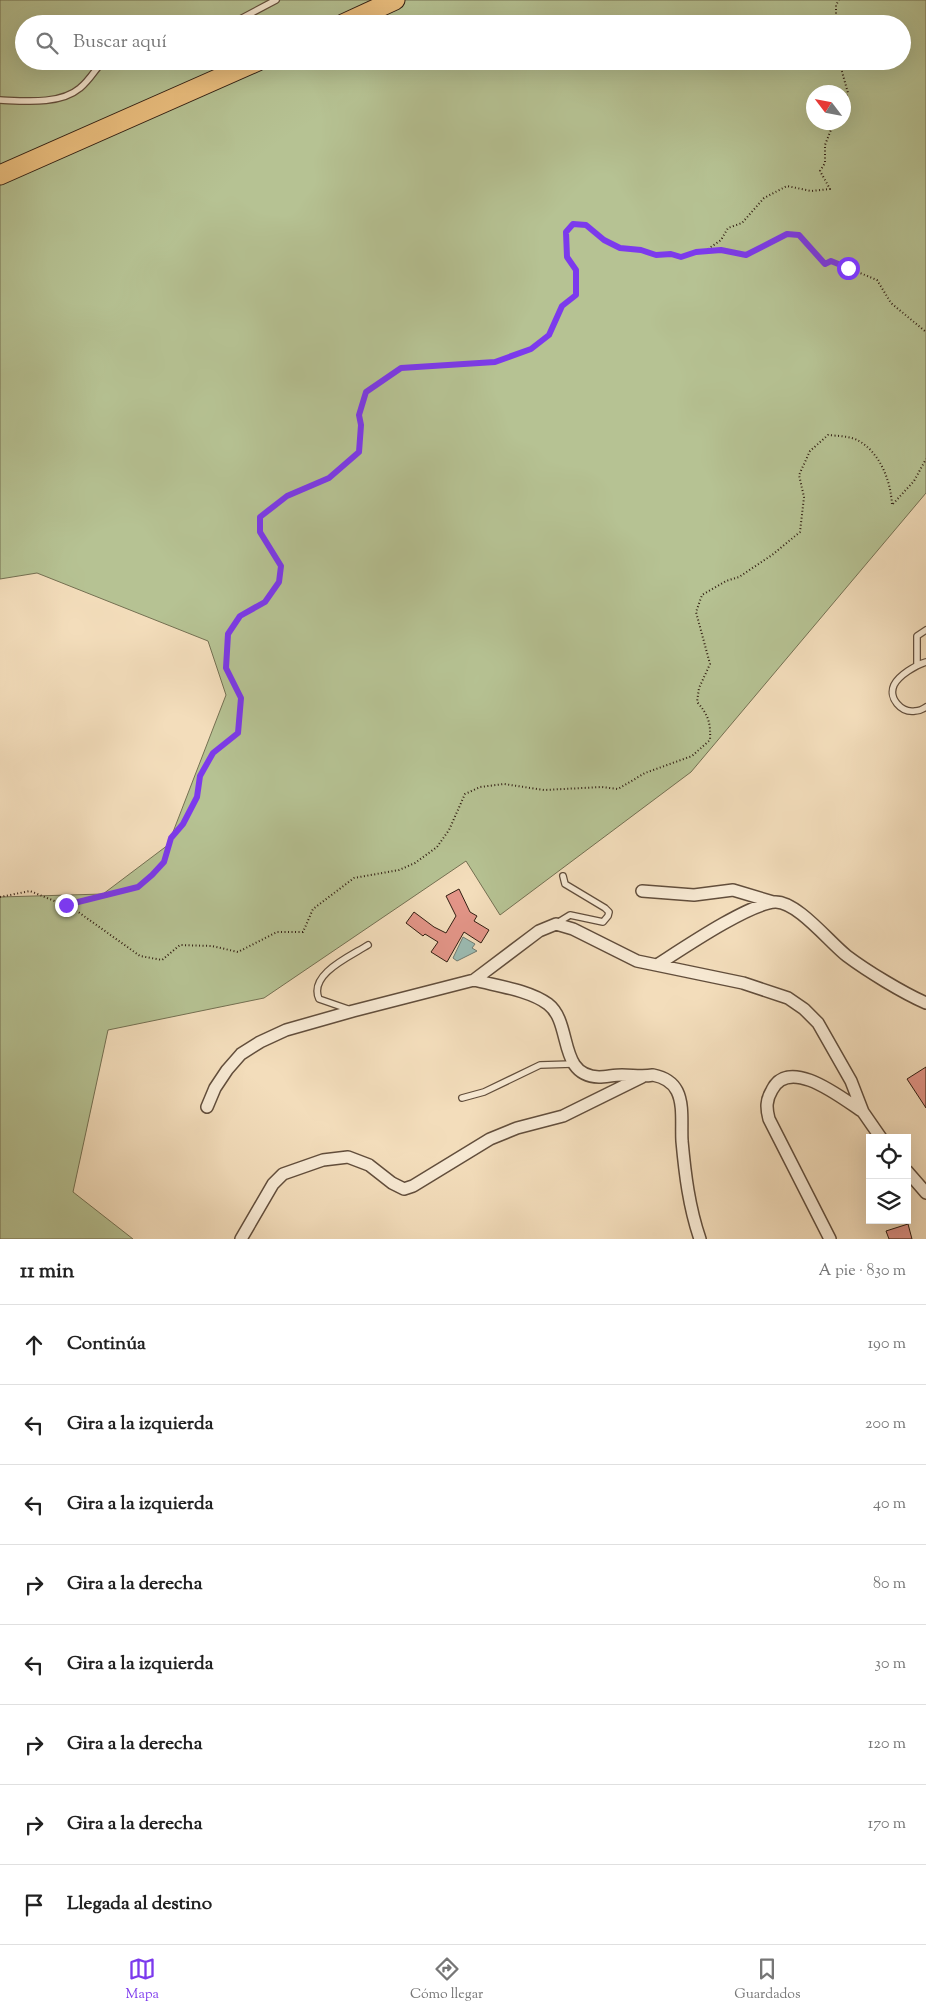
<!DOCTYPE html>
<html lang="es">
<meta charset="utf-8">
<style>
:root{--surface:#fff;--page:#f2f2f2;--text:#222;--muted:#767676;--line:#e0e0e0;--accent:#7c3aed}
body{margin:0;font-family:"Sorts Mill Goudy",serif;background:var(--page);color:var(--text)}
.controls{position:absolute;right:15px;bottom:15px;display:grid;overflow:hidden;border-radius:0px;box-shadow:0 5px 20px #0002}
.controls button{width:45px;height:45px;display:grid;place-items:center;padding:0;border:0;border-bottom:1px solid var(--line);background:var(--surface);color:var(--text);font:25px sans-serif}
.compass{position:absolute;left:806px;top:85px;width:45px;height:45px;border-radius:50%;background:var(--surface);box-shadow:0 5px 20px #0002;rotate:302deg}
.stop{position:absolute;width:15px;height:15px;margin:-11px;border:4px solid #7c3aed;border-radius:50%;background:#fff}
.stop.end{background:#7c3aed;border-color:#fff;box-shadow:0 1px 5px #0008}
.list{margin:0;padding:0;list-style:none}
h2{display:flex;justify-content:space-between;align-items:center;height:65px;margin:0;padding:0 20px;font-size:21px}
h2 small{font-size:16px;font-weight:400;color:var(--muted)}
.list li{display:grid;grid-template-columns:32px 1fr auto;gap:15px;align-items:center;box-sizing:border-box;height:80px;padding:0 20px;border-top:1px solid var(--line)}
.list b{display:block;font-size:19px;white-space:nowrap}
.list em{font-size:16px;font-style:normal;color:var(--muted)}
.icon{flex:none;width:28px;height:28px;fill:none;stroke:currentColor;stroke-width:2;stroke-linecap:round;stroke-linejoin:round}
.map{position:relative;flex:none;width:926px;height:1239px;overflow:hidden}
.search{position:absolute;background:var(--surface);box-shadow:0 5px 20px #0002;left:15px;right:15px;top:15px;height:55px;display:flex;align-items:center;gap:12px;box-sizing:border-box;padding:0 18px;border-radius:28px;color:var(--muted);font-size:19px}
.sheet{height:705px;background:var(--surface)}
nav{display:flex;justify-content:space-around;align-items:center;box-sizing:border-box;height:70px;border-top:1px solid var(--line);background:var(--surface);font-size:14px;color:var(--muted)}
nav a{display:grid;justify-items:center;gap:2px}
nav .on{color:var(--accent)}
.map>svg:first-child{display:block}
.green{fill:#b6c293;stroke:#747052;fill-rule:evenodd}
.water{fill:#9bbbb2;stroke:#717c72}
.building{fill:#e39588;stroke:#311e12}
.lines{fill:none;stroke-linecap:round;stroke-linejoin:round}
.service-casing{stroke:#624e3c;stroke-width:8}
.minor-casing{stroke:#624e3c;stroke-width:14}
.primary-casing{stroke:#311e12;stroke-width:21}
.path{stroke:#311e12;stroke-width:2;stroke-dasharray:1 2.5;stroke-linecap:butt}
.service{stroke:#f7e9d3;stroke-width:5.5}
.minor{stroke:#f7e9d3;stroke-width:11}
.primary{stroke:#eabe7e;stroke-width:19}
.route{stroke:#7c3aed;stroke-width:6}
</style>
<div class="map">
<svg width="926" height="1239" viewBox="0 0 926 1239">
<rect width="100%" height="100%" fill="#f3ddbb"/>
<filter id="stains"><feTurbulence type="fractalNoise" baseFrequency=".004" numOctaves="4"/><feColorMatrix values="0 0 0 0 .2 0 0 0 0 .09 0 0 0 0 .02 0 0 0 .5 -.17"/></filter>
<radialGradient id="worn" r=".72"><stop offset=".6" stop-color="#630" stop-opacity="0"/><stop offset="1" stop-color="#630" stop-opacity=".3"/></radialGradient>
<path class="green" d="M0,0H926V493L691,772L500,915L466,861L264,998L108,1030L73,1192L133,1239H0V897L103,894L168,845L226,695L208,641L37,573L0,579ZM24,24H902V61H24ZM814,92H844V122H814Z"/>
<path class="water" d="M463,937L475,944L472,948L477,951L457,961L453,958Z"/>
<path class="building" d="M459,889L470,912L477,916L474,921L489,930L481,943L464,932L447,962L431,952L438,942L425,934L423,936L406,923L414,912L434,927L446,933L456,916L446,896Z
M926,1067V1108L907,1079Z
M908,1224L912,1239H889L886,1231Z"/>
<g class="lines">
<defs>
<path id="service" d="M231,24L276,0
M0,100C24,101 60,105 80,88C89,81 95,70 103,61
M926,662C916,665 899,675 894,685C888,698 901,713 915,711C918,711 923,709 926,707
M917,665V636L926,630
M557,923L570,915L603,922L608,916L609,912L605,908L565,884L563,876
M348,1009L319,999C308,974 351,956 368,945
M462,1098L484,1092L540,1065L573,1064"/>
<path id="minor" d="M642,891L694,895L733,890L773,902
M657,965C682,949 748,904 775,902C797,901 830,943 847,956C867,971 903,993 926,1003
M474,980C497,986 529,990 548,1004C573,1023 557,1076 599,1077C606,1077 614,1075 622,1075C633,1075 642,1077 653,1075C663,1077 672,1081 677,1091C684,1105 681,1125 682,1141C685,1174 689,1207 700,1239
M207,1107L215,1088L227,1070L241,1054L260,1042L286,1030L353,1011L474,980L539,931L556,924L573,929L637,961L743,983L788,998L804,1009L818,1023L851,1081L863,1112L881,1138
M907,1171L926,1193
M241,1239L273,1184L283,1174L323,1160L348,1157L369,1165L392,1183L404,1189L413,1186L490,1139L517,1128L563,1116L642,1077
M830,1239L769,1119C766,1108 766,1100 772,1090C789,1055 843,1099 863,1112"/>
<path id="primary" d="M343,24L395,0
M0,175L258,61"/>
</defs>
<use href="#service" class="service-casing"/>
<use href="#minor" class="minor-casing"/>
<use href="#primary" class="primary-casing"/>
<path class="path" d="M836,24V5L839,0
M839,61L848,93L844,100
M705,251L721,240L728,228L742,223L764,198L787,186L811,191L830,189L820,171L825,163V145L834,122
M0,897L30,891L74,909L140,956L162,960L180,945L212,946L238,952L277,932H303L313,909L354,878L399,870L415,863L437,847L449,830L465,794L480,787L504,784L544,790L602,787L618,789L645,773L692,756L710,740C711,723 708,714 697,702L699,688L710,664L696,612L702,595L726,581L739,577L772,555L800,532L804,497L799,475L810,451L828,435C837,436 851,436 859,441C880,453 891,481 892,505L914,481L926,459
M66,905L139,887L152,875L164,862L171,838L183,824L197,797L200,776L213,753L238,733L241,698L225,668L228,634L240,616L265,602L279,582L281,566L260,532V517L287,496L329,479L359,452L361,425L359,415L366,393L401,368L495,362L531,349L549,335L561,306L576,295V270L567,257L566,232L573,224L586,225L604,240L620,248L641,250L656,255L671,254L681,257L696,252L721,250L746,255L787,234L799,235L825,264L831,261L877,280L891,303L926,332"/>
<use href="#service" class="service"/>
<use href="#minor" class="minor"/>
<use href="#primary" class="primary"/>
</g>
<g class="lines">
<path class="route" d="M66,905L138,887L152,875L164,862L171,838L183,824L197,797L200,776L213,753L238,733L241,698L226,668L228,634L240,616L265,602L279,582L281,566L260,532V517L287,496L329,478L359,452L361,425L359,415L366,392L401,368L495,362L531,349L549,335L562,306L576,295V270L567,257L566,232L573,224L586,225L604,240L620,248L641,250L656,255L671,254L681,257L696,252L721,250L746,255L787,234L799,235L825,264L831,261L848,268"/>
</g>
<rect width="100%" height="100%" filter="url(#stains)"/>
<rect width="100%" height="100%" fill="url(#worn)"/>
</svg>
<div class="controls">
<button><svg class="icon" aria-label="locate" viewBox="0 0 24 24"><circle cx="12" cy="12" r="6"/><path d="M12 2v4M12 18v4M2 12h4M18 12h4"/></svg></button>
<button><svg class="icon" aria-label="layers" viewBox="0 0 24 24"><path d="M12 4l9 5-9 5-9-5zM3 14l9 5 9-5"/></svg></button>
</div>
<svg class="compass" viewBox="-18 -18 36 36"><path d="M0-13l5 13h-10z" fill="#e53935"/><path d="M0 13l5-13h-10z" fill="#767676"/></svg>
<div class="stop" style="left:848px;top:268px"></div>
<div class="stop end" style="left:66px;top:905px"></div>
<div class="search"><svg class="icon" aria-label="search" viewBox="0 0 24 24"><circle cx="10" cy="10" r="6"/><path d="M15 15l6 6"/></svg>Buscar aquí</div>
</div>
<section class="sheet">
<h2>11 min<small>A pie · 830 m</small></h2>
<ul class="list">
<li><svg class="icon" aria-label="ahead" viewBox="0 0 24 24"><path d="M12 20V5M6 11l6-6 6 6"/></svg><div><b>Continúa</b></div><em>190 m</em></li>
<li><svg class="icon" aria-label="left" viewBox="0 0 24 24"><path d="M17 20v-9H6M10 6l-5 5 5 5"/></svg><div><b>Gira a la izquierda</b></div><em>200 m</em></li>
<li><svg class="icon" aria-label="left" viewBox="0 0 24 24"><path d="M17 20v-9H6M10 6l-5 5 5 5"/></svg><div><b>Gira a la izquierda</b></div><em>40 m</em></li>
<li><svg class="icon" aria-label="right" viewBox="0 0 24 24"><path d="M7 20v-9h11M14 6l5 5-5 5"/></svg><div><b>Gira a la derecha</b></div><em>80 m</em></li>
<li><svg class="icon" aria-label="left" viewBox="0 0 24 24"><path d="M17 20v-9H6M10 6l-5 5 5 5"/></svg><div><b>Gira a la izquierda</b></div><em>30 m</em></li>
<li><svg class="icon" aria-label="right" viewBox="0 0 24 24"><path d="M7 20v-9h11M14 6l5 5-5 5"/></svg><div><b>Gira a la derecha</b></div><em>120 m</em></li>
<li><svg class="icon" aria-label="right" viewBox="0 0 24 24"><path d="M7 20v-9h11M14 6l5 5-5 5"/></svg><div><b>Gira a la derecha</b></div><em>170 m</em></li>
<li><svg class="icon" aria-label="arrive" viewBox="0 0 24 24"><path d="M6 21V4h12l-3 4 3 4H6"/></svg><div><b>Llegada al destino</b></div></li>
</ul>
</section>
<nav>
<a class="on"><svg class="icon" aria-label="map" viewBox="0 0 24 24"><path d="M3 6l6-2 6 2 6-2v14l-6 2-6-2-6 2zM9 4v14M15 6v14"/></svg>Mapa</a>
<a><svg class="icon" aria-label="directions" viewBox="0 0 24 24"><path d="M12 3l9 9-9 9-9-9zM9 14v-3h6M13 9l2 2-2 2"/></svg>Cómo llegar</a>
<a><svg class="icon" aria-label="saved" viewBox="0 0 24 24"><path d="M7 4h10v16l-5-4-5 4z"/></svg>Guardados</a>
</nav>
